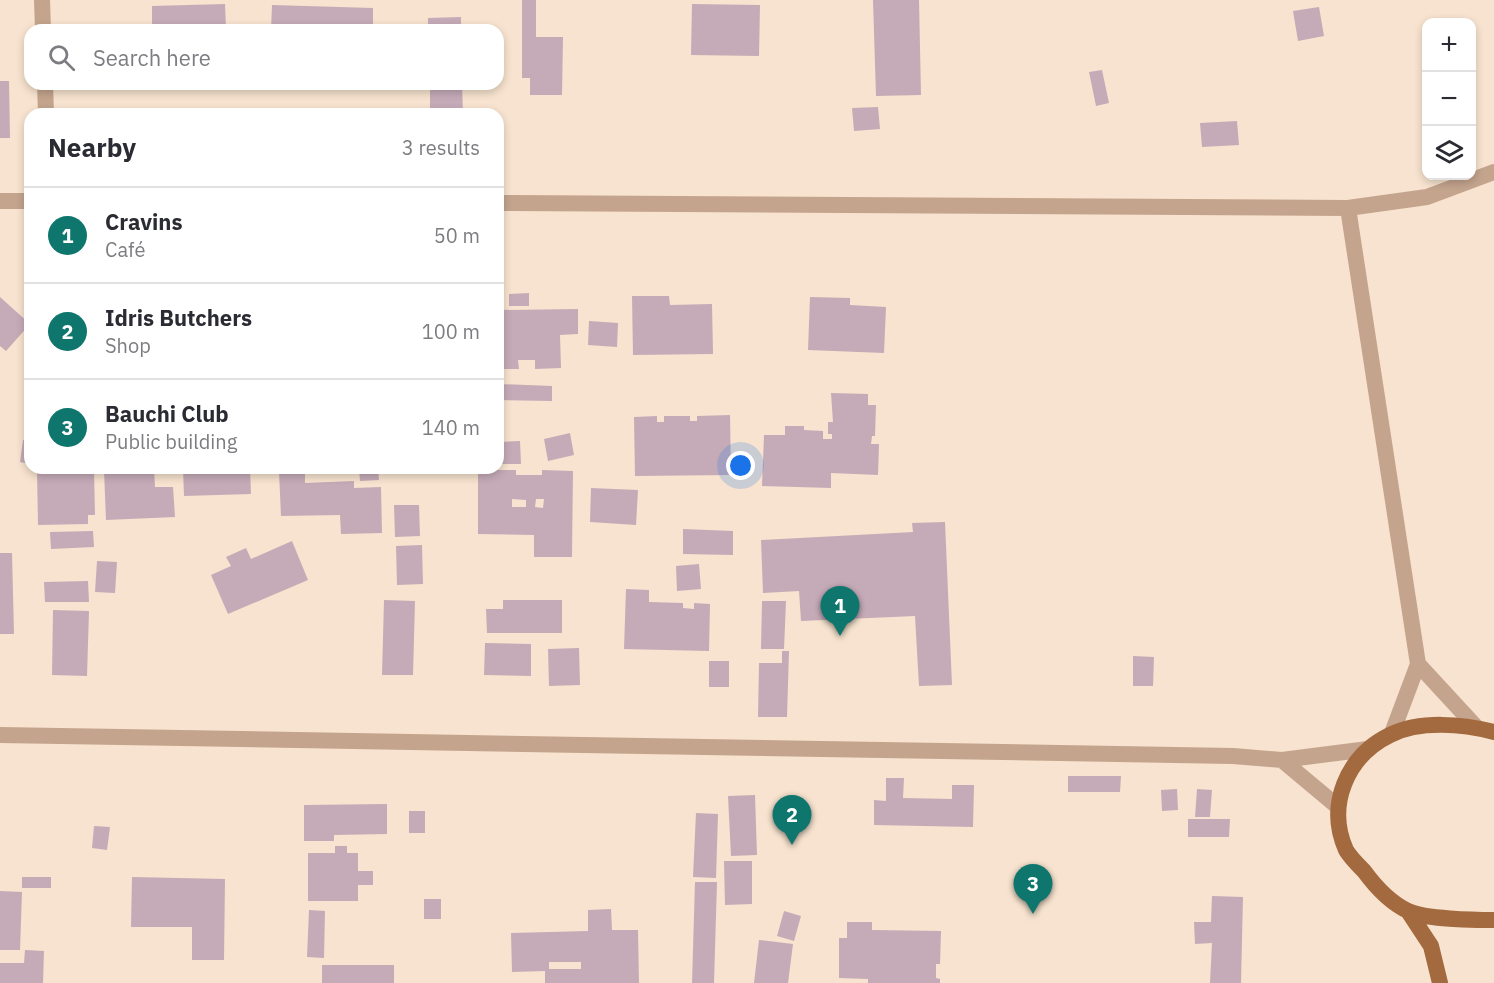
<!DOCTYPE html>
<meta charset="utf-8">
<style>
:root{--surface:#fff;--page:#f2f2f3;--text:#2b2b33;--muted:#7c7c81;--line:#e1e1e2;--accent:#0f766e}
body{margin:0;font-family:"IBM Plex Sans",sans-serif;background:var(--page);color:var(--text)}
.controls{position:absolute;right:18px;top:18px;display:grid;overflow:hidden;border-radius:12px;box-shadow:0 3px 9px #0003}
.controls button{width:54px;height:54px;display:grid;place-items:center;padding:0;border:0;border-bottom:2px solid var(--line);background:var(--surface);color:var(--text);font:30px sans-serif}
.you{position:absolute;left:741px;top:466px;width:21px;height:21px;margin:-15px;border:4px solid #fff;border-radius:50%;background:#1a73e8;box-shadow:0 0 0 9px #1a73e833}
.badge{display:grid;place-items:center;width:39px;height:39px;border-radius:50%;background:var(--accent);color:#fff;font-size:20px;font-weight:700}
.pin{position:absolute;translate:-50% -50px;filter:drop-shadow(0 2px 3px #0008)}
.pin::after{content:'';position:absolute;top:32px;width:21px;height:18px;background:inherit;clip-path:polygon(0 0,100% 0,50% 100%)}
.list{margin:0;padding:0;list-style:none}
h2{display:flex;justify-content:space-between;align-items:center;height:78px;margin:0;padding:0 24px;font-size:26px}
h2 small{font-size:20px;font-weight:400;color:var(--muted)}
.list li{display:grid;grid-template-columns:39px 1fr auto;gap:18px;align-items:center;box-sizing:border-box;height:96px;padding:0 24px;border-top:2px solid var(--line)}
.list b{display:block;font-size:22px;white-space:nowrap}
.list p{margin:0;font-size:20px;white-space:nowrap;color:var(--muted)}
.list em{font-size:20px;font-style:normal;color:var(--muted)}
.icon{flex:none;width:33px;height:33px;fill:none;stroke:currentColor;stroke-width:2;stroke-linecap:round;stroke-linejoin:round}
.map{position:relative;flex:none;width:1494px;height:983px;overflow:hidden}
.search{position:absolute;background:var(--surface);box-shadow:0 3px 9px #0003;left:24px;top:24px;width:480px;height:66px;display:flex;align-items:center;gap:15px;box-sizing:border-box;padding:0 21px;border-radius:18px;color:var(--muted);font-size:22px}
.panel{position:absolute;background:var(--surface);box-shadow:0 3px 9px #0003;left:24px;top:108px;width:480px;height:366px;border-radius:18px}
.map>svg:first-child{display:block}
.building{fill:#c5abb8;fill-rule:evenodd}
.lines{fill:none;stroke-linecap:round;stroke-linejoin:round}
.minor{stroke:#c4a48d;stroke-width:16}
.tertiary{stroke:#c4a48d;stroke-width:16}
.primary{stroke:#a36a3f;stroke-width:16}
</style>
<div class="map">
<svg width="1494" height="983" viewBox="0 0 1494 983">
<rect width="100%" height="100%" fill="#f7e3cf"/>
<path class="building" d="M522,0H536V37H563L562,95H530V78H522Z
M873,0H919L921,95L876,96Z
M225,4L226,30H152V6Z
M692,4L760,5L759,56L691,55Z
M272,5L373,8V30H271Z
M1319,7L1324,36L1298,41L1293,11Z
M461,17V30H428V18Z
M1102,70L1109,103L1096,106L1089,72Z
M0,81H9L10,138H0Z
M387,84H403V89L386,88Z
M430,84H462L463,114H430Z
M878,107L880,129L854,131L852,108Z
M1237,121L1239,145L1202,147L1200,123Z
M500,229L501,253H498V230Z
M529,293V306H509V294Z
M632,296H669L670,305L712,304L713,354L633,355Z
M0,297L30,324L6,351L0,346Z
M810,297L850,298V305L886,307L884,353L808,350Z
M578,309V334L560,335L561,368L535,369V360H518L519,369H498V310Z
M589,321L618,323L617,347L588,345Z
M498,384L552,386V401L498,400Z
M831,393L868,394V405H876L875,436H872L871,444H879L878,475L831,473V488L762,486L764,435H785V426H804V430L823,431V439H832V434H828V422H833Z
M730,415L731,475L635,476L634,417L657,416V422H664V416H690V421H697V416Z
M570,433L574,455L548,461L544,439Z
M23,440L30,441V464L20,462Z
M520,441L521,464H498V442Z
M154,468L155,487H173L175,517L106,520L104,470Z
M250,468L251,494L184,496L183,469Z
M378,468L379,480L360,481L359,469Z
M94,470L95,515H88V524L38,525L37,471Z
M478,470H516V475H542V470L573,471L572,557H534V535L478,534ZM512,499L526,500V507H512ZM536,499H544L543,508L535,507Z
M305,471V483L354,481V488L381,487L382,533L341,534L340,515L281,516L279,472Z
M591,488L638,490L636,525L590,522Z
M394,505H419L420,536L395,537Z
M945,522L952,685L919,686L915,616L801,621L799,591L763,593L761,540L913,532L912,523Z
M683,529L733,531V555L683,554Z
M93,531L94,547L51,549L50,532Z
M292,541L308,580L228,614L211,575L231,566L226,557L246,548L251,559Z
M422,545L423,584L397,585L396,546Z
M0,553H12L14,634H0Z
M97,561L117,562L115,593L95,592Z
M699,564L701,589L677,591L676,566Z
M88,581L89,602H45L44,582Z
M626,589L649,590V602L683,603V608L694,609V603L710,604L709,651L624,649Z
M384,600L415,601L413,675H382Z
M503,600H562V633H487L486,609H503Z
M762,601H786L784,649H761Z
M53,610L89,611L87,676L52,675Z
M485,643L531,644V676L484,675Z
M579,648L580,685L549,686L548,649Z
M782,651H789L787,717H758L759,663H782Z
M1133,656L1154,657L1153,686H1133Z
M709,661H729V687H709Z
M1068,776H1121L1120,792H1068Z
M886,778H904L903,798L952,799V785H974L973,827L874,825V800L886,801Z
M1177,789L1178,810L1162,811L1161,790Z
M1197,789L1212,790L1210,817H1195Z
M755,795L757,855L731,856L728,796Z
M387,804V834L334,835V841H304V805Z
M409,811H425V833H409Z
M696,813L718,814L716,878L693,877Z
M1188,819H1230L1229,837H1188Z
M94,826L110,827L107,850L92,848Z
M335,846H347V853H358V871H373V885H358V901H308V853H335Z
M724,861H752V904L725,905Z
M22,877H51V888H22Z
M132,877L225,879L224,960H192V927H131Z
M695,882H717L714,983H692Z
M0,891L22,892L20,950H0Z
M1212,896L1243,897L1241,983H1210L1212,943L1195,944L1194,922H1211Z
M424,899H441V919H424Z
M611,909L612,930H638L639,983H545V971L512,972L511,933L588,931V910ZM549,962H581V969H549Z
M309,910L325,911L324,958L307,957Z
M784,911L801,916L794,941L777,936Z
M847,922H872V930L941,931L940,964H936V978L940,979V983H868V979L839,978V938H847Z
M759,940L793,944L788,983H754Z
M25,950L44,951L43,983H0V963H24Z
M322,965H394V983H322Z"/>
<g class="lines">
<path class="minor" d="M42,0L43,30
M45,84L46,114
M0,201H30
M498,203L1348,208L1427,197L1494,172
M1348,208L1418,664L1392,733
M1418,664L1477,728"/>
<path class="tertiary" d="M0,735L1233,756L1282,760L1368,749
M1282,760L1337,806"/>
<path class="primary" d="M1494,732C1463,724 1420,720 1390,735C1347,756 1326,805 1346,850C1350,857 1358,865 1364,871C1375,886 1391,903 1408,911C1424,919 1475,920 1494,920
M1408,911L1431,946L1440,983"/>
</g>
</svg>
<div class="controls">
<button>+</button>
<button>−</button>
<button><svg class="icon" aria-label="layers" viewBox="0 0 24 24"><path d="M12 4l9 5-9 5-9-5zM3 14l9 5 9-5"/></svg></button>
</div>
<div class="you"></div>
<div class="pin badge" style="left:840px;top:636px">1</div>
<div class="pin badge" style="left:792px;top:845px">2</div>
<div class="pin badge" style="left:1033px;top:914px">3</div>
<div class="search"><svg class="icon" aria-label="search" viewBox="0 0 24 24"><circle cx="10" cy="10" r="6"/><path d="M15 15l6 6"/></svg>Search here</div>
<section class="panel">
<h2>Nearby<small>3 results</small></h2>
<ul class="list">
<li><span class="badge">1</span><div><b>Cravins</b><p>Café</p></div><em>50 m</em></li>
<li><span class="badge">2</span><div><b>Idris Butchers</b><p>Shop</p></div><em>100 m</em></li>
<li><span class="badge">3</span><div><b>Bauchi Club</b><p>Public building</p></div><em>140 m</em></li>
</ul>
</section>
</div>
